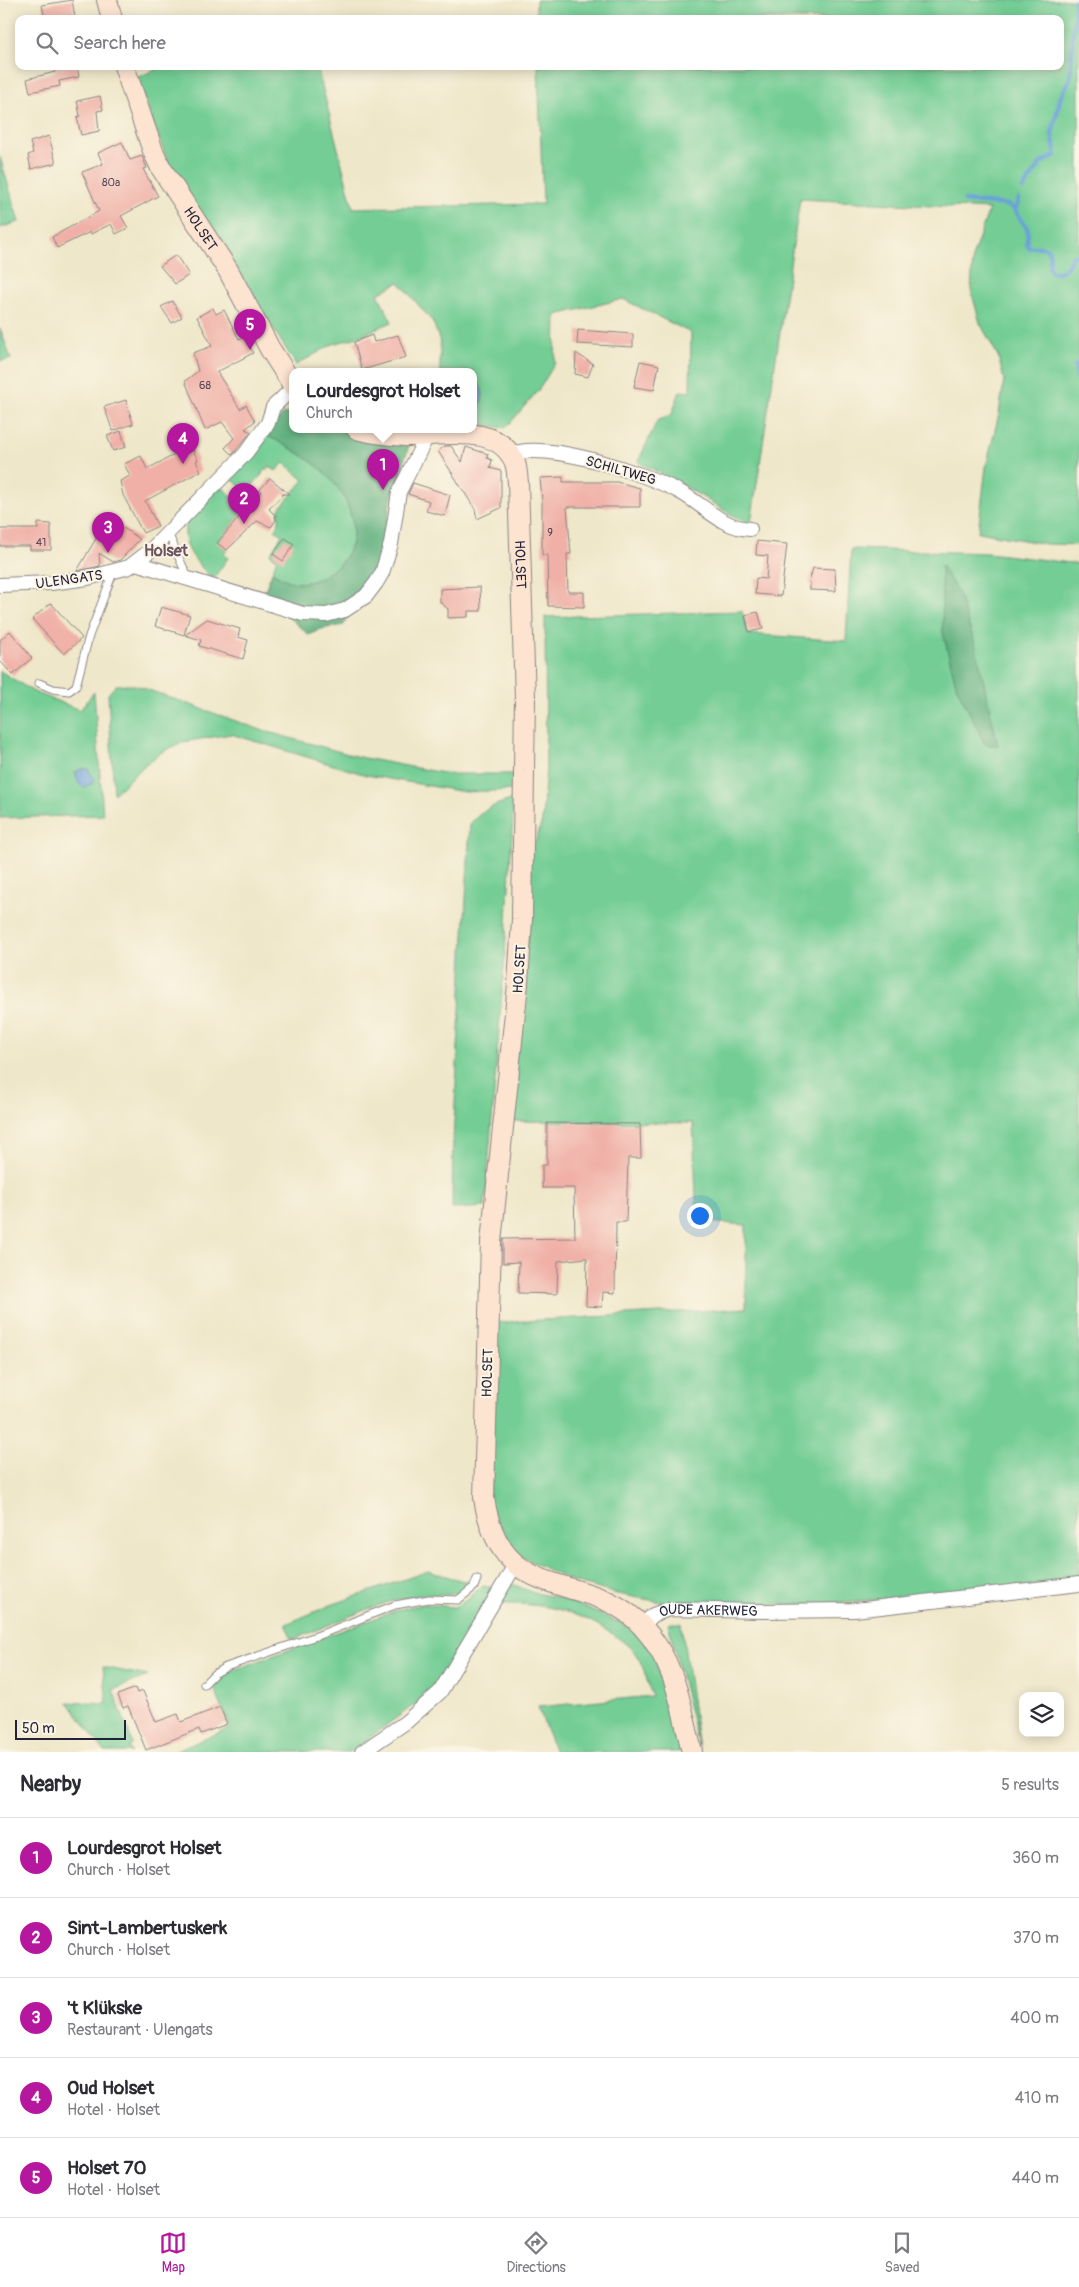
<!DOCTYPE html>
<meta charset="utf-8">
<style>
:root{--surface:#fff;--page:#f2f2f3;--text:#2b2b33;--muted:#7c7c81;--line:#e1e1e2;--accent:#b5179e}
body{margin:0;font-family:Pangolin,sans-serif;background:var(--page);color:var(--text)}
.controls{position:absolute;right:15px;bottom:15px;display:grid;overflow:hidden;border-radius:10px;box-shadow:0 2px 12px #0003}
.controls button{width:45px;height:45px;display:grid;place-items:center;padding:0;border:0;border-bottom:1px solid var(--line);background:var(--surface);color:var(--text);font:25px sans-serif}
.scale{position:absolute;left:15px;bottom:12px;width:111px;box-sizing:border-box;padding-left:5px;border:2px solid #22223b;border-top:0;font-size:14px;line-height:18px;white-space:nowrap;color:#22223b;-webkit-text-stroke:4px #fcf5e5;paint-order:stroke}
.you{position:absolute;left:699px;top:1215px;width:18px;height:18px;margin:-12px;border:4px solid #fff;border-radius:50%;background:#1a73e8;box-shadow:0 0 0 8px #1a73e833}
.badge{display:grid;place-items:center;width:32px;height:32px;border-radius:50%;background:var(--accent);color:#fff;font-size:16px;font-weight:700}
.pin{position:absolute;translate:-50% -41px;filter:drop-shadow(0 1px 2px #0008)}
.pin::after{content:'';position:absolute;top:26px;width:18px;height:15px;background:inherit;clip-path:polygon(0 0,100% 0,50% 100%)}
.popup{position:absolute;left:289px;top:368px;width:188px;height:65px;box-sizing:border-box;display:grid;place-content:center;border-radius:10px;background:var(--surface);filter:drop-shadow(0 1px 4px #0005);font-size:16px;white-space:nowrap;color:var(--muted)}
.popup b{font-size:19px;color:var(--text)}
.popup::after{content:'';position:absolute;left:50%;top:100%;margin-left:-10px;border:10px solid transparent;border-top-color:var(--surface)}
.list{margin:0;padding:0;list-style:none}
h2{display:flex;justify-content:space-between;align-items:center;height:65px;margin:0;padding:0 20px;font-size:21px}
h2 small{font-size:16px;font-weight:400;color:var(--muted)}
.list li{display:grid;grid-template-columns:32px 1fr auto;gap:15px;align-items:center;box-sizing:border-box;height:80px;padding:0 20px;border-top:1px solid var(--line)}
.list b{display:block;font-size:19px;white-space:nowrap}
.list p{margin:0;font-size:16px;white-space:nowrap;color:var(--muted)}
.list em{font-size:16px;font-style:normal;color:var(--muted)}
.icon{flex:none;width:28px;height:28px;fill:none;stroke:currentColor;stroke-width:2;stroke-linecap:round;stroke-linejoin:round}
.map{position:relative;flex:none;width:1079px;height:1752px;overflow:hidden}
.search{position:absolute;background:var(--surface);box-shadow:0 2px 12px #0003;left:15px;right:15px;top:15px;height:55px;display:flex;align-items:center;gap:12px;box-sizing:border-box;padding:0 18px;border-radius:10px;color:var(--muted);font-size:19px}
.sheet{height:465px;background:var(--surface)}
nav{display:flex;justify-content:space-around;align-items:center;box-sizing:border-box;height:70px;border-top:1px solid var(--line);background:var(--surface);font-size:14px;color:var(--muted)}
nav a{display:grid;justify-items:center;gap:2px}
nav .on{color:var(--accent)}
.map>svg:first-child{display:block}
.green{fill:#73cd94;stroke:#4a7868}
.forest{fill:#5eb07e;stroke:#40695c}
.water{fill:#6ba1d8;stroke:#46628a}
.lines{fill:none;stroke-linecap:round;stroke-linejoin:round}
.stream{stroke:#6ba1d8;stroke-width:4.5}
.building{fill:#f0b0a7}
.lane-casing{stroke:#888482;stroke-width:9}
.street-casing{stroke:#888482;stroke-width:16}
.secondary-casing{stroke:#888482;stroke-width:22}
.lane{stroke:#fff;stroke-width:7}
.street{stroke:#fff;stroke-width:14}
.secondary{stroke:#fde4d1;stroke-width:20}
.labels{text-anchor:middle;stroke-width:4;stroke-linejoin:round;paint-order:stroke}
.number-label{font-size:11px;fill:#564656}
.street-label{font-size:14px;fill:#22223b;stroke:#fcf5e5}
.quarter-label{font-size:16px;font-weight:bold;fill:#6a5461;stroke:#fcf5e5}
</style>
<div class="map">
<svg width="1079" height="1752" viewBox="0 0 1079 1752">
<rect width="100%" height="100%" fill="#fcf5e5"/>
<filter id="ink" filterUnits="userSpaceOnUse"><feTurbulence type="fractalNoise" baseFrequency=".02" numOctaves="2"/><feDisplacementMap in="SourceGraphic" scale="10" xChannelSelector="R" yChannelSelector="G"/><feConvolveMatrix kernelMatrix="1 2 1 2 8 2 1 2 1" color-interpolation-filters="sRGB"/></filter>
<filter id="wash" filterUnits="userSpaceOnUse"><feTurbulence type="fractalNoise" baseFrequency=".0096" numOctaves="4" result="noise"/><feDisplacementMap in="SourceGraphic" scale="20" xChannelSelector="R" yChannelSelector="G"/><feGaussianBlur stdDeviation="1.12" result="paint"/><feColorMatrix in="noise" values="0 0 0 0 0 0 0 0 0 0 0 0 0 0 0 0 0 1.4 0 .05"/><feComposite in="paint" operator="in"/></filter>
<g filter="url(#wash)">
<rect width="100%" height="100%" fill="#efe7c9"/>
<path class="green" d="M536,0H1079V545L1046,544L978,532L986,467L999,414L1004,380L998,356L980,323L971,290L973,255L989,209L800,199L751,523H745L678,482L638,462L657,421L672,414L680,391L690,392L691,333L623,299L556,315L555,363L540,388L506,428L473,424V413L477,409L478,383L473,380V371H440V342L433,322L399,282L378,294L392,322L358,337L333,344L296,365L167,159L136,78L164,66H317L353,208L543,204L538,66H1060V19H536Z
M0,157L19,222L0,228Z
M0,328L11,359L0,361Z
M266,435C297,451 328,467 345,499C350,510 354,524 353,536C351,562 321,584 296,583C288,582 279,576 272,572L277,559L270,554L282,535L275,529L279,522V509L304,480L284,463L276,471L269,466L247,492L229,477Z
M220,485L245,509L218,543L227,550L224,555L228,558L213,579C199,566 178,544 187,523C190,514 213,493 220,485Z
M851,549L988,553L1079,564V1581L956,1594L818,1604L678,1605L617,1594L571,1581L518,1555L489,1507L491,1323L746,1308V1225L697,1221L693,1123L509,1121L525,851L536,840L542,821L546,767L545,617L742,611L748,634L846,641Z
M0,671L34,692L80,710L94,692L103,815L0,818Z
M116,685H135L261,730L359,757L448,774H515V790L465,792L366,775L231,734L183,742L162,752L147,763L114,794L108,694Z
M514,799L505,954L485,1207L452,1209L453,1141L470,824C483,809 496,804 514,799Z
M428,1571L471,1583C452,1600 448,1593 425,1595C387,1597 329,1626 292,1640L286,1624L331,1605Z
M512,1584L534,1593L556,1597L584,1607L633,1629L653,1653L682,1752H555L538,1707L652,1696C647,1683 645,1668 637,1656C629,1645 620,1639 609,1632C575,1609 540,1603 499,1604Z
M482,1586L496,1588L452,1662L422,1699L350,1752H174L230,1728L215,1690V1684L220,1675L400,1609L423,1604L454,1607L467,1600Z
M668,1623H681L699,1749Z
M103,1667L148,1676L113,1690L133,1744L129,1748L132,1752H105L68,1702L107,1704Z"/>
<path class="forest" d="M293,413V429H336L377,442L409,446L390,503L383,552L378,566L366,586L354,598L344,625L321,629L309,635L263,595L272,572C279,576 288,582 296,583C321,584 351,562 353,536C354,524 350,510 345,499C327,467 297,451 266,435L283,414Z
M941,565L958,593L976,647L998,746L985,744L957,688L943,633Z"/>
<path class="water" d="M473,380C488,389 484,402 473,413Z
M81,769H88L94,779L93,783L83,788L79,784L75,772Z"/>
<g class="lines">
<path class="stream" d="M1023,189L1041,163L1056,155L1052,134L1060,99L1070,78L1076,0
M1019,199L1015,210L1028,230L1027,244L1029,248C1049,244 1052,250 1049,268L1052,272C1063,274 1069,266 1072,256L1079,255
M964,201L1008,205L1015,210
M1079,364L1075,365L1079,383"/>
</g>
<g id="blocks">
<path class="building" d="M72,0L75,17L45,19L42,5Z
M54,66H77L79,77L59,81L60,86L30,92L27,79L55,72Z
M100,96L103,110L97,111L99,131L81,135L77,117L80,116L77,101Z
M49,136L56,163L31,169L28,155L33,153L30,142Z
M122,142L130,160L142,156L147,168L143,169L158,196L121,216L128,228L116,234L111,224L91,234L90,232L57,248L52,237L99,211L82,172L103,164L98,153Z
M176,255L189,275L175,284L160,266Z
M172,301L182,317L172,323L161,307Z
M213,308L216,314L224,310L239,339L245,336L253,353L217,372L240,409L246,405L255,421L245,429L251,432L232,455L225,448L234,438L222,422L205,430L185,381L198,371L193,353L212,346L197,317Z
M578,330L633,334V347L577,344Z
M372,335L374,342L398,335L406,357L362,370L354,342Z
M576,353L593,364L588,377L575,374Z
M640,361L659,365L654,390L634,387Z
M126,400L133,424L113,431L104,407Z
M121,431L126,447L113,451L107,436Z
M183,431L198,460L196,461L201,471L145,501L158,526L143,533L123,495L120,481L130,476L124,464L141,456L147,469L176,454L168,439Z
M445,446H451L462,462L466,447L488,454L487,458L492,460L490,468L501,471V508L477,519L475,509L438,451Z
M563,477V482H617L640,488V507H567L571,554H567L568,592H584V607L548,606L547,555H542V500L540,478Z
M270,478L289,494H283L269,509L275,515L276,520L271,527L257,521L227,550L217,543L262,491H259Z
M413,483L450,495L445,516L426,511L429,501L408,494Z
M108,518L140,539L120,560L113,562L99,553L100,566L77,571Z
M38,523L51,524V550H30V546H0V529H38Z
M285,538L294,544L283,561L273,554Z
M757,541L787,544L781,596L755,594L756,578L766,579L768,556L756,555Z
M813,568L835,569L836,591L810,590V582H809Z
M480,587L481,611H468V617L448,618V609L440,602V589Z
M51,603L82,638L64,654L32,619Z
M161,607L190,615L184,635L155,626Z
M758,612L763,629L749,632L745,615Z
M207,619L240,629L238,637L248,640L243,659L199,646L201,640L185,635Z
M10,631L32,658L13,675L0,661V640Z
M547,1123L640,1124L641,1158H628L626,1222H616L615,1293L603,1292L602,1307L586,1306L587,1258L558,1261L557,1294L518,1293L519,1262L503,1263V1239L575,1238L574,1188H542V1165H547Z
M135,1688L137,1693L143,1691L156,1722L178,1714L181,1722L220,1707L227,1724L201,1734L199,1729L146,1750L128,1706L123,1708L118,1695Z"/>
</g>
</g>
<g filter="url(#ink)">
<use href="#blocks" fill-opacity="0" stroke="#888482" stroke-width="1"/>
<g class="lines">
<defs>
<path id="lane" d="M168,533L188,578
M39,683L53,689L69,691L76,686L89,636L113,573
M204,1684L214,1674L226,1667L319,1635L395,1605L429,1599L458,1600L474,1587L477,1579"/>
<g id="street">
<path d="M510,455C543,439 648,474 680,492C704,505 722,528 750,529"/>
<path d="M136,563L303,614L326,615L345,610L366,596L376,583L382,573L391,544L399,492L428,434"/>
<path d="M0,585L51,583L88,578L129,567L151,550L245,454L268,423L273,407L293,388"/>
<path id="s1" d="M642,1626L653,1615L669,1609L761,1611L855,1610L1079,1584"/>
<path d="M362,1752L406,1722L440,1692L515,1565"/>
</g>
<g id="secondary">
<path d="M107,0L112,19"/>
<path id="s2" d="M124,66L153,151L161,168L228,270L270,349L293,385"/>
<path id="s3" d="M357,429C373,434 390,435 406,436C439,437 499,421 515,463C517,468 517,475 518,482L525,698L522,919L518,984L491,1242L484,1498C501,1610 588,1567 642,1626C676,1663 681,1706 692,1752"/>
</g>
</defs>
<use href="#lane" class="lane-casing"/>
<use href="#street" class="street-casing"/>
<use href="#secondary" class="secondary-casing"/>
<use href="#lane" class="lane"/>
<use href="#street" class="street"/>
<use href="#secondary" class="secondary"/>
</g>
</g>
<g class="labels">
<g class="number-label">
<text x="111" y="186">80a</text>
<text x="205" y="389">68</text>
<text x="550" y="536">9</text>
<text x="41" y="546">41</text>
</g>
<g class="street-label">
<text dy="5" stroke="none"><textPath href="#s2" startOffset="181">HOLSET</textPath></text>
<text transform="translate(621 470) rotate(16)" y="5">SCHILTWEG</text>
<text dy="5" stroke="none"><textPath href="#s3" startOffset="272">HOLSET</textPath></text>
<text transform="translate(69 579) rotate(-8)" y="5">ULENGATS</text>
<text transform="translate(519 969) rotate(-86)" y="5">HOLSET</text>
<text transform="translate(487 1373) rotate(-88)" y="5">HOLSET</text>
<text dy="5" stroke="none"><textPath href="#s1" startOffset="72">OUDE AKERWEG</textPath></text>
</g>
<g class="quarter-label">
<text x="166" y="556">Holset</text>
</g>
</g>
</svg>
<div class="controls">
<button><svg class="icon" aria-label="layers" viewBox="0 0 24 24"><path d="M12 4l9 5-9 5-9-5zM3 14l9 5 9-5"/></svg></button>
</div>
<div class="scale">50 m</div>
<div class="you"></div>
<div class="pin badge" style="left:383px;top:490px">1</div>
<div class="popup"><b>Lourdesgrot Holset</b>Church</div>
<div class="pin badge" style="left:244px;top:524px">2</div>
<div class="pin badge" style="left:108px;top:553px">3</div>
<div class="pin badge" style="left:183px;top:464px">4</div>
<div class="pin badge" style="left:250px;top:350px">5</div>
<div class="search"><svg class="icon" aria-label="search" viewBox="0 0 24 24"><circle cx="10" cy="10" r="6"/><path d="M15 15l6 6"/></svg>Search here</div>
</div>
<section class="sheet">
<h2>Nearby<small>5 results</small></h2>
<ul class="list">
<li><span class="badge">1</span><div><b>Lourdesgrot Holset</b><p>Church · Holset</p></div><em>360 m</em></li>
<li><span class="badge">2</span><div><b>Sint-Lambertuskerk</b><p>Church · Holset</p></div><em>370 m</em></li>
<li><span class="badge">3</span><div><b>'t Klükske</b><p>Restaurant · Ulengats</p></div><em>400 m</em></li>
<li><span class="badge">4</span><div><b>Oud Holset</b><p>Hotel · Holset</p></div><em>410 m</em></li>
<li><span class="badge">5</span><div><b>Holset 70</b><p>Hotel · Holset</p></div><em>440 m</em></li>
</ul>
</section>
<nav>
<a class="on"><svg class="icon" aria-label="map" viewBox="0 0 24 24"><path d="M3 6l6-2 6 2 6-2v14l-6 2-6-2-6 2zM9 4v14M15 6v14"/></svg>Map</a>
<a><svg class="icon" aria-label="directions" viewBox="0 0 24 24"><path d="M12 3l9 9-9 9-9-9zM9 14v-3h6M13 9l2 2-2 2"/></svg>Directions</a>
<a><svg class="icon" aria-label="saved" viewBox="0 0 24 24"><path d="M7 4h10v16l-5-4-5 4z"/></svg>Saved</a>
</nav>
